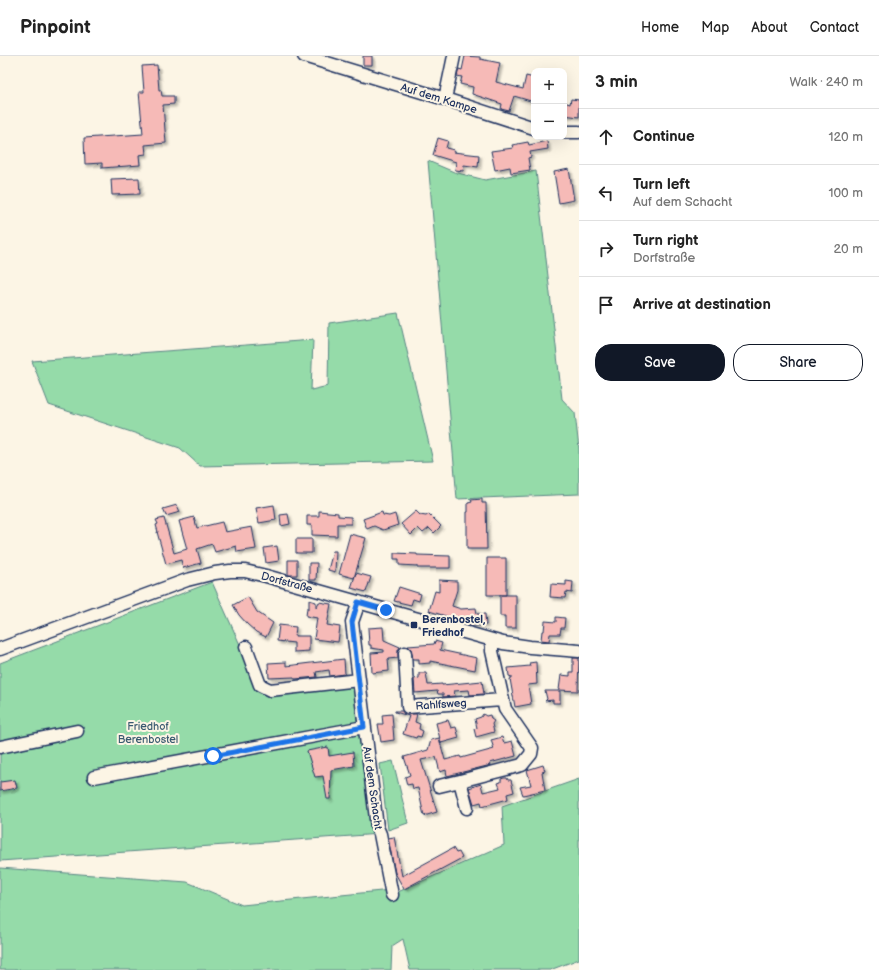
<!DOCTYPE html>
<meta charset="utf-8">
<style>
:root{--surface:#fff;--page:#f6f6f6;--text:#222;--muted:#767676;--line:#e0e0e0;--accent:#111827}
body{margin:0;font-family:"Balsamiq Sans",sans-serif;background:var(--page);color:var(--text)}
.controls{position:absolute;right:12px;top:12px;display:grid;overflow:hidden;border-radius:8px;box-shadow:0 4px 16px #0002}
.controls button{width:36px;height:36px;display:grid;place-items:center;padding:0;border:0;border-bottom:1px solid var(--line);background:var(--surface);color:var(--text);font:20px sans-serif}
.stop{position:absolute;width:12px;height:12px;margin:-9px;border:3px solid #1a73e8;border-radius:50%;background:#fff}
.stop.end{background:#1a73e8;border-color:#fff;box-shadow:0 1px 4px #0008}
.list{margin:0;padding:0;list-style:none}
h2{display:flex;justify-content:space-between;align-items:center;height:52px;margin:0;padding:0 16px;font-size:17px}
h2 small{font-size:13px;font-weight:400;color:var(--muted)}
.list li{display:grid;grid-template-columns:26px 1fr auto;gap:12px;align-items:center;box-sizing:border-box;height:56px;padding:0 16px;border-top:1px solid var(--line)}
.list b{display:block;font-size:15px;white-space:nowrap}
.list p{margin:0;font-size:13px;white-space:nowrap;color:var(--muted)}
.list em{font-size:13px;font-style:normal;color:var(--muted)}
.actions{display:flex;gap:8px;padding:12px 16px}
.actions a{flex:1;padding:9px 0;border:1px solid var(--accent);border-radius:16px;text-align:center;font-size:14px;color:var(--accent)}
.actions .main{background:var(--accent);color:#fff}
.icon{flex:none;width:22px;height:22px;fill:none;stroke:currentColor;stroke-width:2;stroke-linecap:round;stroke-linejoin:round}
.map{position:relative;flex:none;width:579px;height:914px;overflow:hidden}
header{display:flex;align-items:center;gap:24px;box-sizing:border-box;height:56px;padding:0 20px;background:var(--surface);border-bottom:1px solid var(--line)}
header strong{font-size:19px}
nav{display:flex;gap:22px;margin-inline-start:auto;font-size:14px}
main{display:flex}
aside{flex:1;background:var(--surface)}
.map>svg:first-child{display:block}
.green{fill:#95dba9;stroke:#588584}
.building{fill:#f6bab7;stroke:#1b2f5e;filter:url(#shadow)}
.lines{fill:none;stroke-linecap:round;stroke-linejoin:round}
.minor-casing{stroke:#1b2f5e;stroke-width:15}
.minor{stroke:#fcf5e5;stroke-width:12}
.route{stroke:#1a73e8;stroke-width:5}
.poi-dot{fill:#1b2f5e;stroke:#fcf5e5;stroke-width:1.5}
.labels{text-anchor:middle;stroke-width:4;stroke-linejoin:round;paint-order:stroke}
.street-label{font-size:11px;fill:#1b2f5e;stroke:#fcf5e5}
.poi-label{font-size:11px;font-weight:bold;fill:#1b2f5e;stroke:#fcf5e5;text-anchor:start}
.park-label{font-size:11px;fill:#3a5a71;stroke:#fcf5e5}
</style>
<header>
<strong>Pinpoint</strong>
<nav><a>Home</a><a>Map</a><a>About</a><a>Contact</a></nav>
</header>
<main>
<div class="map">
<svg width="579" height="914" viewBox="0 0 579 914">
<defs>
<filter id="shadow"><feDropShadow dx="2.5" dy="2.5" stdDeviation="1" flood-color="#0004"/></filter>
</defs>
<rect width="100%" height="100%" fill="#fcf5e5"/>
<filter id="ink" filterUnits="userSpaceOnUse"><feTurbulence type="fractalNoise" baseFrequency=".025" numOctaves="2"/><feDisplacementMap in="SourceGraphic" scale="8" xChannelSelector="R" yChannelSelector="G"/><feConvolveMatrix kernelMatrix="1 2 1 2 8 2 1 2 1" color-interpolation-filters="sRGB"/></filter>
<g filter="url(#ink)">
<path class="green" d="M428,105L454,116L485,124L536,115L562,343L575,357L579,393V438L457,443Z
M398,257L433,405L200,410L180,392L49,349L32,305L313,284L311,334L328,330L329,267Z
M212,526L262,638L359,624L380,778L0,805V607Z
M393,705L408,767L388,774L380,708Z
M579,723V903L550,914H410L403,883L392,890L391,914H0V812L187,826L242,849L391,834V839L504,789L502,750Z"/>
<path class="building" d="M363,0H372V9H363Z
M465,0L480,1V3L500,7L496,26L523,33L526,20L534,22V46L514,40L509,55L501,53L502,48L472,38L473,31L460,28L462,21L457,20L459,13L462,14Z
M157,9L159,34H161L162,40H174V48L163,49L166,87L145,89L146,98L139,99L140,109L102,112V107L85,108L84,82L143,78L139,36H144L142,10Z
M571,43L579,44V61L564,59V46L570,48Z
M438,82L448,85L446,92L454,94L453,96L479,99L478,111L464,109L463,115L455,114L456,106L433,99Z
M547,85L548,93L530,96L531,101L528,102L530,114L511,117L510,111L495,114L491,95L513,92L512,89L528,86L529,89Z
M569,113L574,144L559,147L554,116Z
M139,122L140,138L112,139L111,123Z
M482,443V447H486L487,493H467V456H468V447L472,446L471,444Z
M177,449L180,456L166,460L163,453Z
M274,449L276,464L259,467L256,452Z
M319,455L338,457V460L351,461V468H337V480L312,479V469H307V460H319Z
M416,455L420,459L426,460L429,458L441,470L434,477L429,472L423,477L418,472L411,479L401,468Z
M382,456L383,459L389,460L395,458L398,469L383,474L374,470L367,473L363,463Z
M288,458L290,468L281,470L280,459Z
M194,461L197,472L222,466L225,476L252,471L256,493L237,496L236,490L215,496L212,488L197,493L201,507L183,512L181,504L166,508L157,476H158L156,469L158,468L156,464L164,462L174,497L187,493L179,465Z
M350,478L366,482L354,522L339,518Z
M296,483H312V497H296Z
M277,490L279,505L266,507L264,492Z
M333,495H336L335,516L328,514Z
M394,497L417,498V499L450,500V512H417V510L399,509V503H394Z
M487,502H506V539H487Z
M288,504H297V519H288Z
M309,507H317L316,524H309Z
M356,517L371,521L366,536L351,532Z
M439,524L457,525V534L452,550L461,553L476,552L477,558H485L486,569L471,570L464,568V567H459V564L429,555L435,535L439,536Z
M566,525L573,526L572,537L566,536L565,542L550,541L551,528L566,529Z
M399,531L421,538L419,545L413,543L411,549L394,545Z
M500,539H516V572H505V560H500Z
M248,541L257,556L273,567L266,581L256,576L247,568L239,559L233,549Z
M309,544L316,546V552L319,546L331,548L327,569L340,571L338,586L314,583L317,562L306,560L307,552H309Z
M556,561L565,562L564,572H561L560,578H550L549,585L541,584L542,575H544L545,565L556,566Z
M279,569L296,571L295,580H309V595L294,596V587L277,585Z
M383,571L384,584L400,591L398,594V602L388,603L389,615L372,617L371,597L384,596V594L371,592V589H369L368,572Z
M435,585L442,587L440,594L477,602L475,614L430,605V607L419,608V603H413L411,593L408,590L434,588Z
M573,602H579L578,635L559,634L561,619L570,620V616H573Z
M344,603L345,618L330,620L329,614L316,616L317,621L295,623L294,621L269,622L268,607L286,606V610Z
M536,606L537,628L528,629L531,648L515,651L510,623H512V621L509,620L508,612L530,610L529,607Z
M419,617H426L428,629L442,628V629L482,625L484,638L470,639L469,634L454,635L455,640L443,641V638H438L437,635L415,637L414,623L419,622Z
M545,635H560V647H553V644L545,645L547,643Z
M395,655H402L404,658H417L415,666L420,668L419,673L423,675L421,681L417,680L416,682L403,678L409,660L395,656Z
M392,658L394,684L381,686L378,668H383L382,659Z
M483,658L486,660L490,659L491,663L494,665L492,668L494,676L476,681L474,673L477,672L475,663L481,661Z
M448,664L451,672L456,671L459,682L441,687L436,667Z
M502,681L504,687L512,685L516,700L490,707L491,709L447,720L446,714L440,716L436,701L421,704L437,756L424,760L418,732L413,733L412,728L407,729L405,721L410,719L404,701L428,694L431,684L439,682L445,704L460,700L461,702L494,693L491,684Z
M328,691L329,700L353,696L354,710L331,714L330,743H327L323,720L315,721L307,695Z
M543,709L545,715L542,716L545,734L523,739L520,731L531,729L527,714Z
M504,722H507L508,724H511L514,736L507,738L508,743L482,750L481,746L474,748L469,732L481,728L483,736L500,732L498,727L501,726V723Z
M15,724L17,732L0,735V726Z
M394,781L402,820L453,792L456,797L459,796L462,802L404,833L395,817L388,782Z"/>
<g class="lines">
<defs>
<path id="minor" d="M304,0L445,43L534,72
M445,43L454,0
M564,76H579
M359,546L352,566L377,771L380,778L392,839
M246,591L260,629L270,634L359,624
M0,593L187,524L215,517L230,515H245L266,520L503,587L530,591L579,595
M405,597L408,651L502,644
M0,691L77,675
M94,721L364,671
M439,730L460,725
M467,752L460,725L522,709L531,698L532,692L505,653L492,595V584"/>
</defs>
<use href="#minor" class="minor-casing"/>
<use href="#minor" class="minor"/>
</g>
</g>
<g class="lines" filter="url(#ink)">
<path class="route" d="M213,700L364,671L352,566L358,546L386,554"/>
</g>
<rect class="poi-dot" x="410" y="565" width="8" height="8" rx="2"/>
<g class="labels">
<g class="street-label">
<text transform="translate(439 42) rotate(17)" y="4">Auf dem Kampe</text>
<text transform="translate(287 526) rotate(15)" y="4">Dorfstraße</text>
<text transform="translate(441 648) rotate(-4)" y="4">Rahlfsweg</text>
<text transform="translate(373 732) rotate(82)" y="4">Auf dem Schacht</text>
</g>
<g class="poi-label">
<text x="422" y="567">Berenbostel,<tspan x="422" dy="13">Friedhof</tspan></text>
</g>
<g class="park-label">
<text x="148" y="674">Friedhof<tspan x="148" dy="13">Berenbostel</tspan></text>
</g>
</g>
</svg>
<div class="controls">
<button>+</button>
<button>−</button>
</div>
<div class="stop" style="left:213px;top:700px"></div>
<div class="stop end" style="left:386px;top:554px"></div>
</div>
<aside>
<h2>3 min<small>Walk · 240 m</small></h2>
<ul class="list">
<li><svg class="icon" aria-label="ahead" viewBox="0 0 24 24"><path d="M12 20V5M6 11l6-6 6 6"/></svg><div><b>Continue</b></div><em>120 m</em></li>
<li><svg class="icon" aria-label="left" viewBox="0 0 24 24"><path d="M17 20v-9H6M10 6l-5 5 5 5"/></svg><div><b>Turn left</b><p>Auf dem Schacht</p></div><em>100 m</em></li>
<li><svg class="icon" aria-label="right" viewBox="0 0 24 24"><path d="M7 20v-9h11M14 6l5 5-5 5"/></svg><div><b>Turn right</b><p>Dorfstraße</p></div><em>20 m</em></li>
<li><svg class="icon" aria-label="arrive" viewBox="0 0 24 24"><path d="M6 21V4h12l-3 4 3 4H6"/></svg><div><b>Arrive at destination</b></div></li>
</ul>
<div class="actions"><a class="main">Save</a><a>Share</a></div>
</aside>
</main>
